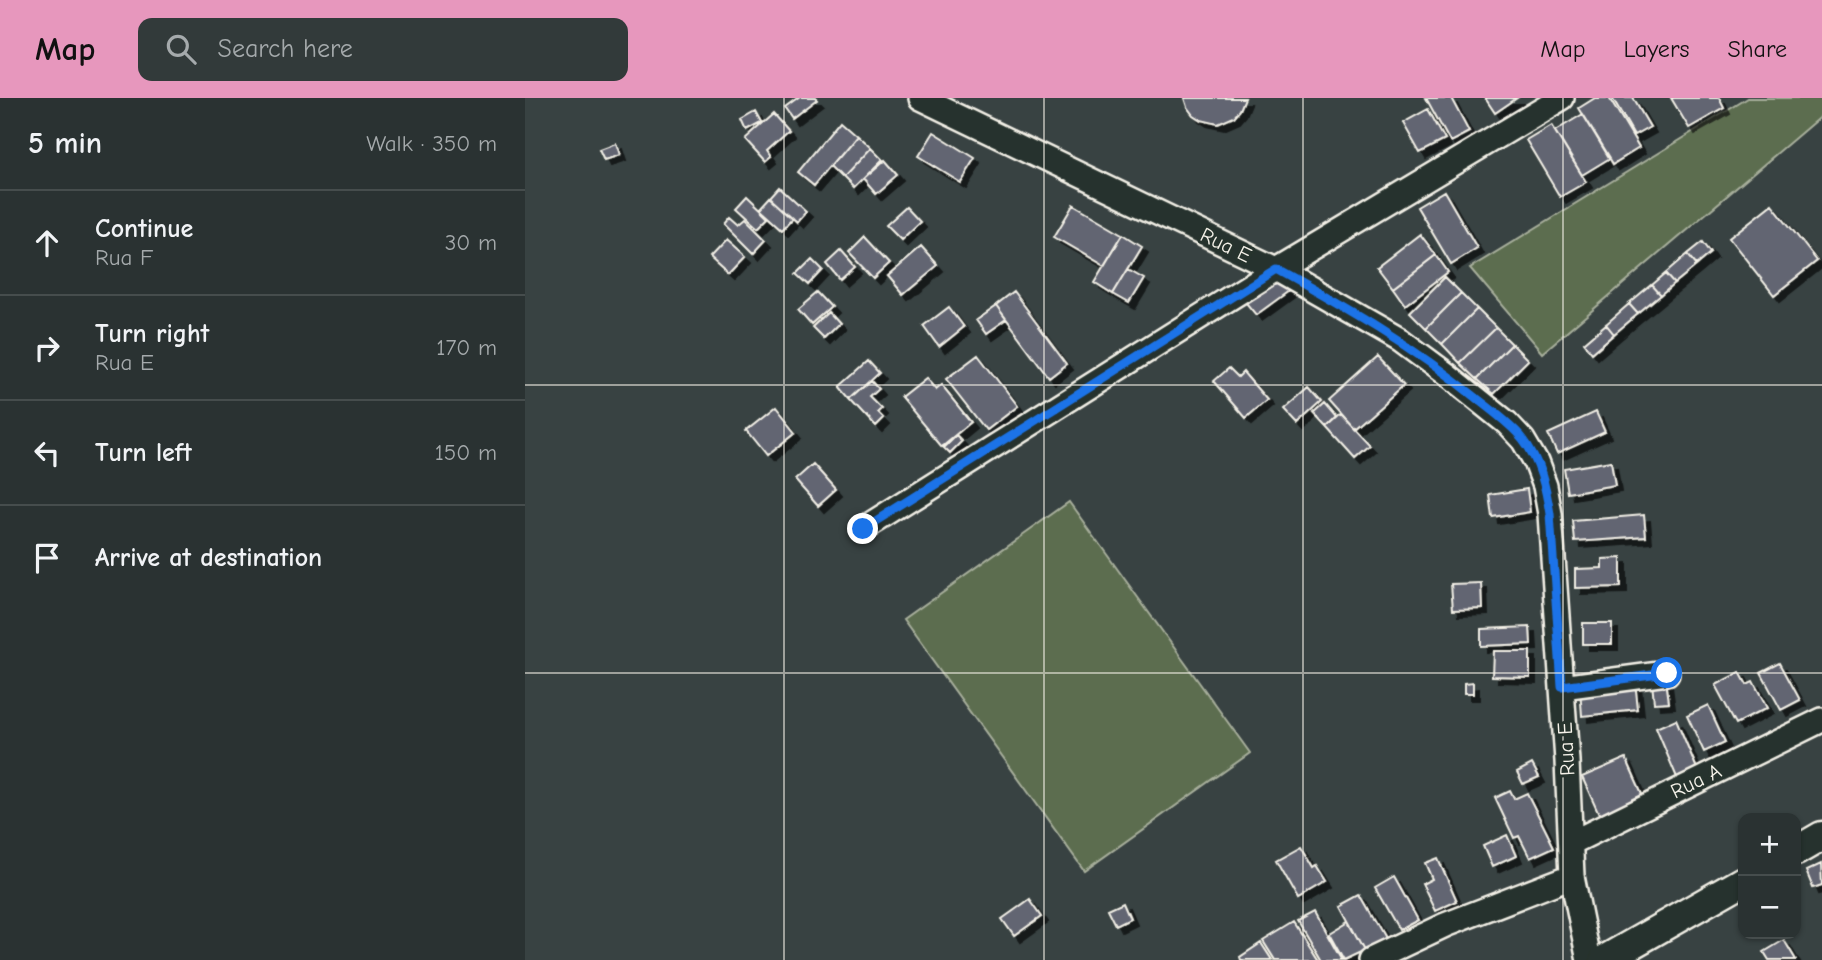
<!DOCTYPE html>
<meta charset="utf-8">
<style>
:root{--surface:#2a3232;--page:#323a3a;--text:#f1f3f6;--muted:#a5aaac;--line:#464d4d;--accent:#e797bd}
body{margin:0;font-family:"Comic Neue",sans-serif;background:var(--page);color:var(--text)}
.controls{position:absolute;right:21px;bottom:21px;display:grid;overflow:hidden;border-radius:14px;box-shadow:0 2px 5px #0004}
.controls button{width:63px;height:63px;display:grid;place-items:center;padding:0;border:0;border-bottom:2px solid var(--line);background:var(--surface);color:var(--text);font:35px sans-serif}
.stop{position:absolute;width:21px;height:21px;margin:-16px;border:5px solid #1a73e8;border-radius:50%;background:#fff}
.stop.end{background:#1a73e8;border-color:#fff;box-shadow:0 2px 7px #0008}
.list{margin:0;padding:0;list-style:none}
h2{display:flex;justify-content:space-between;align-items:center;height:91px;margin:0;padding:0 28px;font-size:30px}
h2 small{font-size:23px;font-weight:400;color:var(--muted)}
.list li{display:grid;grid-template-columns:46px 1fr auto;gap:21px;align-items:center;box-sizing:border-box;height:105px;padding:0 28px;border-top:2px solid var(--line)}
.list b{display:block;font-size:26px;white-space:nowrap}
.list p{margin:0;font-size:23px;white-space:nowrap;color:var(--muted)}
.list em{font-size:23px;font-style:normal;color:var(--muted)}
.icon{flex:none;width:38px;height:38px;fill:none;stroke:currentColor;stroke-width:2;stroke-linecap:round;stroke-linejoin:round}
.map{position:relative;flex:none;width:1297px;height:862px;overflow:hidden}
header{display:flex;align-items:center;gap:42px;box-sizing:border-box;height:98px;padding:0 35px;background:var(--accent);color:#111}
header strong{font-size:33px}
nav{display:flex;gap:38px;margin-inline-start:auto;font-size:24px}
.search{width:490px;height:63px;background:var(--page);display:flex;align-items:center;gap:18px;box-sizing:border-box;padding:0 24px;border-radius:14px;color:var(--muted);font-size:26px}
main{display:flex}
aside{flex:1;background:var(--surface)}
.map>svg:first-child{display:block}
.green{fill:#5c6d50;stroke:#a8af9c;stroke-width:2}
.building{fill:#626572;stroke:#f4f1e8;stroke-width:2;filter:url(#shadow)}
.lines{fill:none;stroke-linecap:round;stroke-linejoin:round}
.minor-casing{stroke:#f4f1e8;stroke-width:28}
.major-casing{stroke:#f4f1e8;stroke-width:33}
.minor{stroke:#26332d;stroke-width:23}
.major{stroke:#26332d;stroke-width:28}
.route{stroke:#1a73e8;stroke-width:9}
.grid{fill:none;stroke:#f4f1e8;stroke-width:2;stroke-opacity:0.55}
.labels{text-anchor:middle;stroke-width:6;stroke-linejoin:round;paint-order:stroke}
.street-label{font-size:21px;fill:#f4f1e8;stroke:#26332d}
</style>
<header>
<strong>Map</strong>
<div class="search"><svg class="icon" aria-label="search" viewBox="0 0 24 24"><circle cx="10" cy="10" r="6"/><path d="M15 15l6 6"/></svg>Search here</div>
<nav><a>Map</a><a>Layers</a><a>Share</a></nav>
</header>
<main>
<aside>
<h2>5 min<small>Walk · 350 m</small></h2>
<ul class="list">
<li><svg class="icon" aria-label="ahead" viewBox="0 0 24 24"><path d="M12 20V5M6 11l6-6 6 6"/></svg><div><b>Continue</b><p>Rua F</p></div><em>30 m</em></li>
<li><svg class="icon" aria-label="right" viewBox="0 0 24 24"><path d="M7 20v-9h11M14 6l5 5-5 5"/></svg><div><b>Turn right</b><p>Rua E</p></div><em>170 m</em></li>
<li><svg class="icon" aria-label="left" viewBox="0 0 24 24"><path d="M17 20v-9H6M10 6l-5 5 5 5"/></svg><div><b>Turn left</b></div><em>150 m</em></li>
<li><svg class="icon" aria-label="arrive" viewBox="0 0 24 24"><path d="M6 21V4h12l-3 4 3 4H6"/></svg><div><b>Arrive at destination</b></div></li>
</ul>
</aside>
<div class="map">
<svg width="1297" height="862" viewBox="0 0 1297 862">
<defs>
<filter id="shadow"><feDropShadow dx="6" dy="6" stdDeviation="0" flood-color="#0009"/></filter>
</defs>
<rect width="100%" height="100%" fill="#384242"/>
<filter id="ink" filterUnits="userSpaceOnUse"><feTurbulence type="fractalNoise" baseFrequency=".0143" numOctaves="2"/><feDisplacementMap in="SourceGraphic" scale="14" xChannelSelector="R" yChannelSelector="G"/><feConvolveMatrix kernelMatrix="1 2 1 2 8 2 1 2 1" color-interpolation-filters="sRGB"/></filter>
<g filter="url(#ink)">
<path class="green" d="M1223,0H1297V17L1017,255L945,170Z
M544,404L725,655L559,773L378,522Z"/>
<path class="building" d="M275,0H290L292,2L267,21L260,11Z
M659,0H720L715,12L709,19L693,26L676,22L668,17L662,9Z
M901,0H926L944,34L925,44Z
M960,0H992L970,15Z
M1070,0H1084L1114,50L1088,66L1054,10Z
M1087,0H1108L1125,29L1109,38Z
M1146,0H1194L1199,10L1164,30Z
M903,11L920,42L895,55L878,25Z
M231,14L237,25L222,33L217,22Z
M249,16L264,33L242,53L246,59L240,64L220,42Z
M1058,16L1085,60L1057,77L1030,33Z
M315,23L331,37L289,87L273,74Z
M1026,27L1061,84L1035,99L1001,42Z
M408,34L450,60L435,84L393,58Z
M331,37L345,50L317,80L305,68Z
M90,45L94,57L79,62L74,51Z
M345,50L357,62L328,91L317,80Z
M360,62L373,77L351,96L338,81Z
M255,89L281,113L272,123L246,99Z
M919,93L952,150L926,166L892,109Z
M222,98L244,119L233,130L211,110Z
M246,99L268,119L258,130L236,110Z
M1247,106L1292,163L1249,197L1204,140Z
M548,107L598,136L579,168L529,139Z
M382,109L395,123L375,142L361,128Z
M204,119L213,127L220,121L241,142L228,156L198,126Z
M598,136L617,148L588,196L569,184Z
M895,136L911,157L868,190L852,169Z
M340,139L364,165L348,180L324,155Z
M201,142L220,159L203,177L184,160Z
M1178,144L1186,155L1172,167L1163,156Z
M396,149L413,168L378,197L362,178Z
M316,153L330,169L315,182L302,166Z
M1163,156L1172,167L1150,185L1141,175Z
M911,157L923,174L880,207L868,190Z
M287,161L298,172L285,186L273,175Z
M603,171L619,180L604,205L588,196Z
M1141,175L1150,185L1136,197L1127,187Z
M920,179L936,195L901,230L885,214Z
M754,183L768,190L731,217L717,200Z
M1127,187L1136,197L1113,216L1104,206Z
M293,194L307,209L287,227L273,211Z
M489,194L542,265L524,279L471,208Z
M936,195L952,211L917,246L901,230Z
M1104,206L1113,216L1089,236L1081,226Z
M471,208L481,222L461,236L451,222Z
M424,209L439,229L414,249L399,228Z
M952,211L971,230L935,265L917,246Z
M304,215L314,226L299,241L288,230Z
M1081,226L1089,236L1067,255L1059,245Z
M971,230L987,246L952,281L935,265Z
M987,246L1003,262L969,296L952,281Z
M453,257L492,308L461,332L421,281Z
M853,259L879,287L829,331L804,303Z
M344,263L355,275L326,302L315,289Z
M704,270L713,279L718,274L742,302L721,320L689,283Z
M400,280L410,292L416,287L446,324L417,348L376,299Z
M347,283L354,291L345,299L357,311L353,315L359,321L351,329L326,302Z
M784,289L797,304L772,327L758,312Z
M800,306L812,320L802,330L789,316Z
M251,309L271,334L241,358L221,333Z
M1071,314L1080,334L1032,356L1023,336Z
M816,317L845,348L830,361L802,330Z
M431,337L437,343L425,355L419,349Z
M1086,363L1090,387L1043,395L1039,371Z
M288,366L311,392L293,408L270,382Z
M1002,391L1005,414L968,420L965,397Z
M1119,417L1121,439L1050,444L1048,423Z
M1096,460V489L1050,490V471L1077,470V461Z
M956,485L957,510L928,511L926,486Z
M1058,525H1087V546H1058Z
M1005,529L1006,546L956,548V531Z
M968,553H1005V579L967,578Z
M1255,565L1275,602L1256,612L1236,575Z
M1215,574L1222,587L1228,584L1242,610L1211,626L1190,587Z
M1141,582L1144,604L1129,605L1127,584Z
M1110,584L1113,612L1057,618L1055,590Z
M948,585V596H939V586Z
M1183,607L1200,644L1179,654L1162,617Z
M1151,621L1173,673L1153,682L1131,630Z
M1101,660L1119,700L1075,719L1057,679Z
M1007,666L1014,679L998,686L992,674Z
M985,693L989,701L1002,695L1029,749L1005,760L994,738L989,740L970,700Z
M982,737L991,758L967,769L958,748Z
M776,748L789,770L792,768L802,784L773,801L751,762Z
M913,760L932,803L910,813L897,786L907,781L900,765Z
M1296,766L1297,787L1288,790L1281,773Z
M869,779L893,822L874,832L850,790Z
M836,797L861,841L840,852L816,808Z
M505,801L517,818L489,838L477,821Z
M598,804L605,820L591,827L583,811Z
M790,814L817,862H796L773,823Z
M824,823L840,852L819,862L804,835Z
M769,824L793,862H750L738,843Z
M1259,842L1271,862H1244L1239,854Z
M736,845L747,862H716L715,859Z"/>
<g class="lines">
<defs>
<path id="minor" d="M395,0L751,171L875,242L921,276L982,325L998,342L1011,364L1020,388L1025,416L1042,663L1047,778L1064,862
M338,431L751,171L1037,0
M1037,589L1142,575
M1046,745L1297,622
M846,862L920,827L1047,778"/>
<path id="major" d="M1271,753L1297,738
M1079,862L1218,783"/>
</defs>
<use href="#minor" class="minor-casing"/>
<use href="#major" class="major-casing"/>
<use href="#minor" class="minor"/>
<use href="#major" class="major"/>
</g>
</g>
<g class="lines" filter="url(#ink)">
<path class="route" d="M338,431L751,171C821,210 888,248 950,299C966,312 985,325 998,341C1015,363 1021,390 1025,416L1037,589L1142,575"/>
</g>
<path class="grid" d="M259,0V862M519,0V862M778,0V862M1038,0V862M0,287H1297M0,575H1297"/>
<g class="labels">
<g class="street-label">
<text transform="translate(701 147) rotate(26)" y="7">Rua E</text>
<text transform="translate(1041 651) rotate(-93)" y="7">Rua E</text>
<text transform="translate(1171 683) rotate(-26)" y="7">Rua A</text>
</g>
</g>
</svg>
<div class="controls">
<button>+</button>
<button>−</button>
</div>
<div class="stop" style="left:1142px;top:575px"></div>
<div class="stop end" style="left:338px;top:431px"></div>
</div>
</main>
